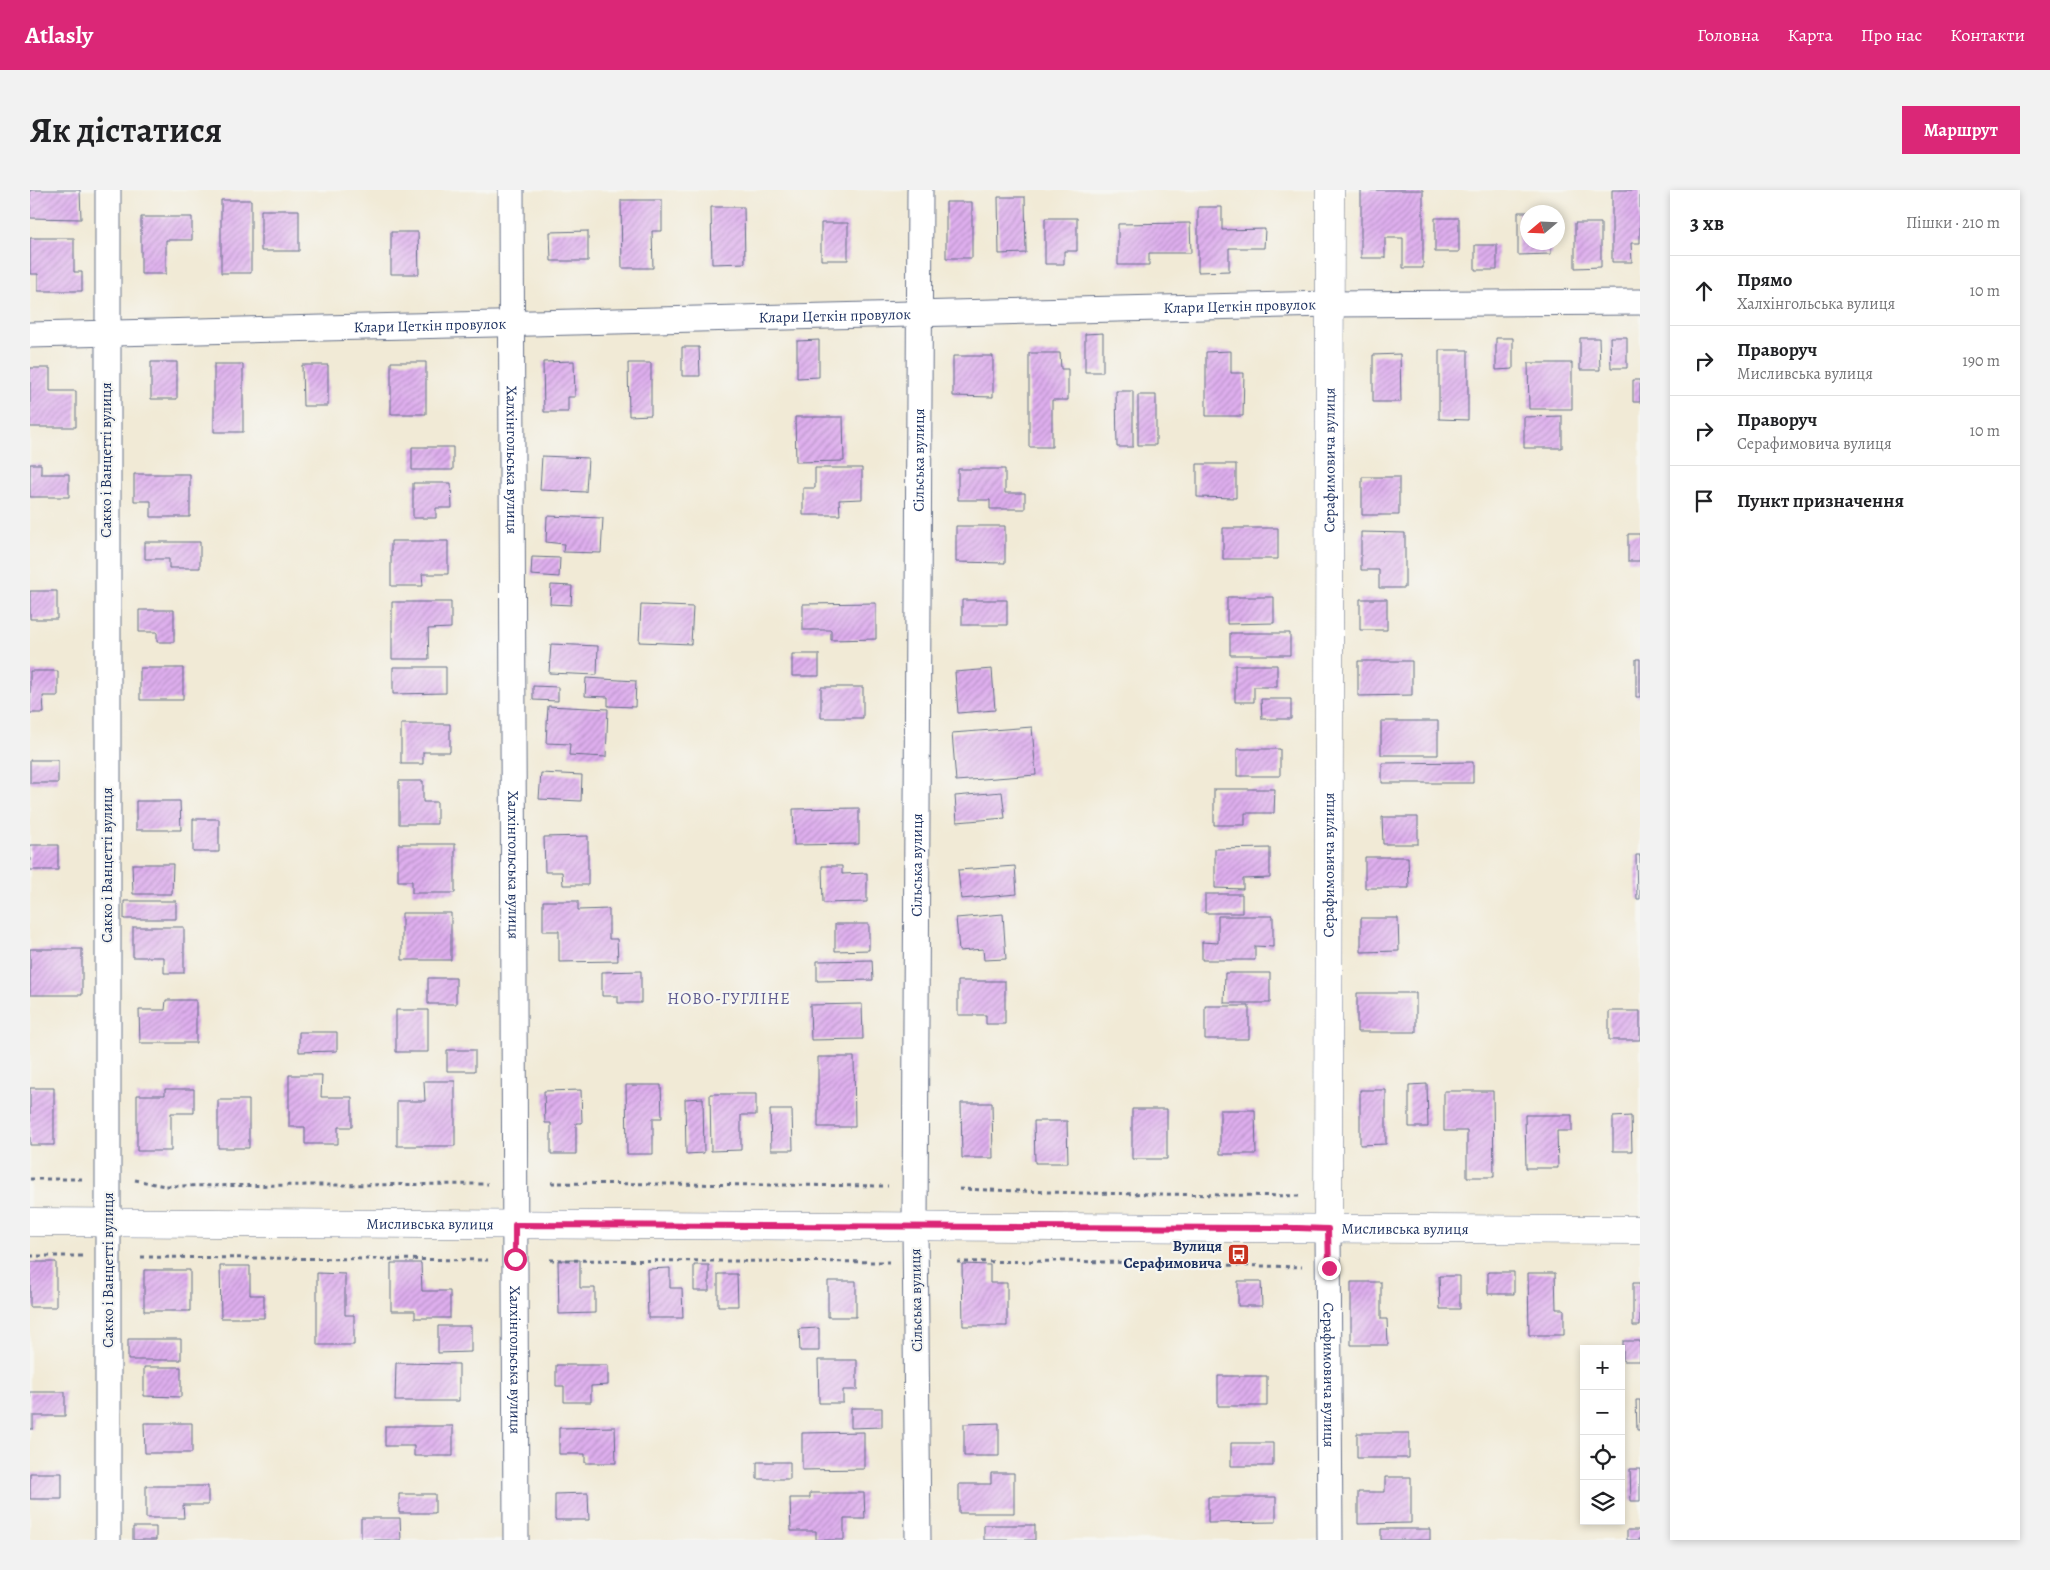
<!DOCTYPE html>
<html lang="uk">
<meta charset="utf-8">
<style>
:root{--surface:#fff;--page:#f2f2f2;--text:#202124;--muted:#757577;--line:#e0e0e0;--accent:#db2777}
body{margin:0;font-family:Alegreya,serif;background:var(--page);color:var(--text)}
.controls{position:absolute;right:15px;bottom:15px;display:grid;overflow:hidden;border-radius:0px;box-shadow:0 2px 8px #0003}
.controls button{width:45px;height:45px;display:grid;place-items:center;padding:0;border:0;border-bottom:1px solid var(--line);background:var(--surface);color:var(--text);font:25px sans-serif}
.compass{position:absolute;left:1490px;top:15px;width:45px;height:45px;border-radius:50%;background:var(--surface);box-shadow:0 2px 8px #0003;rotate:251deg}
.stop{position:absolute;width:15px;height:15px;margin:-11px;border:4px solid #db2777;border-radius:50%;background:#fff}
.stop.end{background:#db2777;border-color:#fff;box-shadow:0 1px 5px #0008}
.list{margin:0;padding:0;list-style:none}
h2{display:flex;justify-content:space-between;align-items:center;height:65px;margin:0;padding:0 20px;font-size:21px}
h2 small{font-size:16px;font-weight:400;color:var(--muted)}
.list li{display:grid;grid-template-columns:32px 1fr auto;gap:15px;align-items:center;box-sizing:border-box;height:70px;padding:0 20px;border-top:1px solid var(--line)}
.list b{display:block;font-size:19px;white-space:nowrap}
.list p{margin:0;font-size:16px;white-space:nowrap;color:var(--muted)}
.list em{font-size:16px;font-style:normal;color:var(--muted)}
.icon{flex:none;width:28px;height:28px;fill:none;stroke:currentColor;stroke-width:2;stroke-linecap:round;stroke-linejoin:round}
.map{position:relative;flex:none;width:1610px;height:1350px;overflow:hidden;border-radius:0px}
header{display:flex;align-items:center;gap:30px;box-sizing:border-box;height:70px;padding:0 25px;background:var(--accent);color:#fff}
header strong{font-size:24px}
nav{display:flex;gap:28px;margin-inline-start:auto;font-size:18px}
.intro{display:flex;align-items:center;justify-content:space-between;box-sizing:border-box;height:120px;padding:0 30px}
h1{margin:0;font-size:35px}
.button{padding:12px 22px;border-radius:0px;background:var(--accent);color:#fff;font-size:18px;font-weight:700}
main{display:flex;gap:30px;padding:0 30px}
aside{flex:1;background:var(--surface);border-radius:0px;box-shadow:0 2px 8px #0003}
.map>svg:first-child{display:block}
.building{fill:url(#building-hatch)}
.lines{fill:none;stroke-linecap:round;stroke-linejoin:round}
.minor-casing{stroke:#667088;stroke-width:27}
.tertiary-casing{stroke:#667088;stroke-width:29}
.path{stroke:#667088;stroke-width:3;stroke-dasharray:4 4;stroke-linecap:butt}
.minor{stroke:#fff;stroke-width:25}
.tertiary{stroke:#fff;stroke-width:28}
.route{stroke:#db2777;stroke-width:6}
.labels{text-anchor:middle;stroke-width:4.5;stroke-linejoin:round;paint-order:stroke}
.street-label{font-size:15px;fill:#1b2f5e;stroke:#f6f6f2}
.poi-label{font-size:15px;font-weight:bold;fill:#1b2f5e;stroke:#f6f6f2;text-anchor:end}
.neighbourhood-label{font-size:16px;letter-spacing:1px;fill:#605c90;stroke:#f6f6f2}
</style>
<header>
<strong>Atlasly</strong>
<nav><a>Головна</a><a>Карта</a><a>Про нас</a><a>Контакти</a></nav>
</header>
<div class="intro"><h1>Як дістатися</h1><a class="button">Маршрут</a></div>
<main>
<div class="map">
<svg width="1610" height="1350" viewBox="0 0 1610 1350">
<defs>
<pattern id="building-hatch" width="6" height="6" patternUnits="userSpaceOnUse" patternTransform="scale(1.25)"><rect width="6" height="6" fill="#dfafee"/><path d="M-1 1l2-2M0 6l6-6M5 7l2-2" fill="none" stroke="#b48fc4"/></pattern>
</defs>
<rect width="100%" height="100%" fill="#f6f6f2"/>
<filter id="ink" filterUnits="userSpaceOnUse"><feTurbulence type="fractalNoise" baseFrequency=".02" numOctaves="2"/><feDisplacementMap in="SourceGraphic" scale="10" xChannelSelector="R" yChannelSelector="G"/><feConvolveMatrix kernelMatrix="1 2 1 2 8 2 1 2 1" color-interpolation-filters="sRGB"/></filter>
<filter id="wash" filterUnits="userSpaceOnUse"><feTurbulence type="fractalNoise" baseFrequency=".0096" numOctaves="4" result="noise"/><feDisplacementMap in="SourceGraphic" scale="20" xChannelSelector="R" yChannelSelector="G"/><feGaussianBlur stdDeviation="1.12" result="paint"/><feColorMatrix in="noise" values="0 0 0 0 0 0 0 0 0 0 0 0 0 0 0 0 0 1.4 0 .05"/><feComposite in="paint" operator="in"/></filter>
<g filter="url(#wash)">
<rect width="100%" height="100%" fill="#f1ead6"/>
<g id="blocks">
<path class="building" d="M0,0H50L51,29L0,28Z
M1331,0H1393V78H1373V48H1355V68H1331Z
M1582,0H1610V53H1601L1602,72H1582Z
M968,7H995L996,63L969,64Z
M191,10H221V83H191Z
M591,10H632V41H622L623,78H592Z
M916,12H942V68H916Z
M681,17H714L715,73L682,74Z
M1168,17H1192V40L1235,39L1234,58H1199V81L1168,82Z
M231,20H269V61H231Z
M1488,22H1498V52H1521V64L1488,65Z
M111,27H162V50H136V84H111Z
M1015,28H1047V61H1034V74H1015Z
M1405,28H1429V62H1405Z
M791,33H818V70H791Z
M1160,33L1161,63H1119V75H1088V34Z
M1545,33H1571V77L1545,78Z
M558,41V71H521L520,42Z
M361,42H388L389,84H361Z
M0,48H44V82H52V101H8V84H0Z
M1445,55H1467V80H1445Z
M1073,143V182H1055V144Z
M1580,147H1597V178H1581Z
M1466,148H1483V179L1466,180Z
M1550,148H1569L1570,180H1550Z
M789,150V187L767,188V151Z
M652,157H669L670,186H652Z
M1409,160H1438V230L1409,229Z
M1201,161V183H1214L1213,226H1176V162Z
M999,163H1030L1031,179H1038V210H1022V257H999Z
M1370,164L1371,212H1343V165Z
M923,166H963V207L923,206Z
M544,171L545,207H538V222H514L513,172Z
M121,172H147V209H121Z
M361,172H396V224H361Z
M598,173H621V225L599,226Z
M1498,173H1542V219H1499Z
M184,174H213V242H184Z
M272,175H298V216H273Z
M0,178H20V201H46V237H0Z
M1603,190H1610V212H1603Z
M1086,201H1103V257H1087Z
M1108,205H1126V255H1108Z
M1532,226V258H1494V227Z
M765,227H813L814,271L766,272Z
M382,257H423V280H382Z
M512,266L558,268L556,302L510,300Z
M0,274H11V284H39V307H0Z
M1167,274H1206V308L1167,307Z
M785,278H832V309L809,310L810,325H773V298H785Z
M928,279H975V303H995V319H960V310H928Z
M104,284H160V327H121V311H104Z
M1332,287H1369V325H1332Z
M383,293H421L422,318H406V328H383Z
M517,326L573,328L571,363L533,362L534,354L516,352Z
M926,336H975V373L926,372Z
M1193,338H1248V369H1193Z
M1331,342L1375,343V398H1349V380H1331Z
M1598,344H1610V371H1598Z
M361,351H418V384H392L393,396H361Z
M115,352H170V378H139V369H115Z
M502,367L530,368L529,387L501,385Z
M521,395L542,396L541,415L520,414Z
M0,401H27V429H0Z
M1197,407H1244V433L1197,434Z
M1330,409H1357V440H1330Z
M932,410H977V435H932Z
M362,412H421V438L398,439L399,469H362Z
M846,413V449L801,450V440H773V414Z
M611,415L663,417L661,454L609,452Z
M109,420H144V452H127V442H109Z
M1200,443H1260V465H1200Z
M521,454L568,456L567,485L519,483Z
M762,464H789V486H762Z
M1606,469H1610V507H1606Z
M1328,471H1382V505L1328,506Z
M1205,475H1247V497H1224V512H1205Z
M363,477H416V503L363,504Z
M110,478H153V510H110Z
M962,479L965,520L928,523L925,482Z
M0,481H28V506H13L14,523H0Z
M556,488L606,491L605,517L578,516V507L555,506Z
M503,496L528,497V511L503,510Z
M791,497H833V528H791Z
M1231,509H1261V529H1232Z
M518,516L578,519L576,567L539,565L540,554L516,553Z
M1351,531H1408V565H1351Z
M371,534H420V562H393V574H371Z
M1002,537L1006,585L926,591L922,543Z
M1207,559H1250V586H1207Z
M0,570H28V593H0Z
M1443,572V593H1352V573Z
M511,583L552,585L551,611L509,609Z
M369,591H393V612H407V634H369Z
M1184,599H1245L1244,623H1215V635H1184Z
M972,602L975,628L927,632L925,606Z
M106,611H150L151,640H106Z
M829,618V654L764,655L763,619Z
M1352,627H1388V654H1353Z
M163,629H189V662H163Z
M558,646V695H533L532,682H515L514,647Z
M368,654H425V703H382V691H368Z
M0,655H28V680H0Z
M1240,658V688L1213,689V699L1185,698V659Z
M1606,665H1610V709H1607Z
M1335,667H1378L1379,698H1335Z
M102,674H143L142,704H103Z
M792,676H812V684L837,683V712L793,713Z
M985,676L987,704L931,709L928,680Z
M1175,704H1212V723H1175Z
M94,711H146V729H94Z
M513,711H548V720L579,719V749H587L588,771L529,772V741H513Z
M372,723H421V770H372Z
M973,724L976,769L954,770L953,759L929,761L926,728Z
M1188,726H1243V757L1225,756V770H1172V752L1188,753Z
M1331,728H1368L1369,761L1331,762Z
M805,734H839V760L805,761Z
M103,737H154V783H134V767H103Z
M0,759H52V805H0Z
M842,770L843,790L787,791V771Z
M611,781V813H588V806H572V782Z
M1195,783H1240V813H1194Z
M398,788H426V814H398Z
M928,791H975V834H956V825H928Z
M1327,803H1386V842H1327Z
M136,810H166V853H110L109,820H135Z
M832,814L833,849L781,850L780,815Z
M1175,816H1219V849H1175Z
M366,820H398V862H366Z
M1579,821H1610V850H1579Z
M269,842H307V861L269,862Z
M417,860H445V881H417Z
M788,867H824L825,937H788Z
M259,885H292L291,907H322V937H308V954H275V937H259Z
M394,891H425V956H367V911H395Z
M1397,894L1398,937H1379V895Z
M596,895H631L632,928H623V964H597Z
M0,898H24V955H0Z
M135,899H164V923H141V961H107V905H135Z
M551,900L552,933H546V964H521V933H515L514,901Z
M1330,900H1356V954L1330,955Z
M1414,901H1463L1464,987H1437V941H1414Z
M680,904H726V925H711V960L681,961Z
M673,908L674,963L656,964L655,909Z
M188,910H219V958H188Z
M931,913H962L963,968H932Z
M1102,919H1137V969H1102Z
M740,920H762L763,960H741Z
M1190,920H1225L1226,964H1190Z
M1495,925H1542V941H1527L1528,978H1496Z
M1601,926L1602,961H1583V927Z
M1004,931H1037L1038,973H1005Z
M528,1070H550V1098H565V1123L529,1124Z
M0,1072H26V1117H0Z
M361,1073H391L392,1101H420V1128H385V1121H361Z
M932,1074L960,1075V1093H977V1136H933Z
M664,1075H679V1101H664Z
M190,1076H220V1105H234V1128H191Z
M640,1078V1098H652L653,1128H618L617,1079Z
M114,1080H160V1121H114Z
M1458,1082H1484V1104H1458Z
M287,1083L315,1084V1125H324V1155H287Z
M1498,1083H1525L1526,1119H1534V1145H1499Z
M688,1084H707L708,1116H688Z
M1409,1086H1430V1119H1410Z
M798,1091H826V1127H798Z
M1208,1091H1231L1232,1116H1208Z
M1321,1092H1351V1129H1357L1358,1155H1321Z
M1603,1093H1610V1136H1603Z
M408,1136H441V1162L408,1163Z
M789,1138V1161H770L769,1139Z
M98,1149H151V1170H98Z
M1593,1151H1610V1171H1593Z
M788,1170H827V1200H813V1213H789Z
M366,1173L429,1174V1211H365Z
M526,1175H578V1195L561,1196V1212H534V1196H526Z
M114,1177H151V1207L114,1206Z
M1188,1186H1237V1216H1188Z
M0,1202H35V1226H3V1239H0Z
M1606,1210H1610V1240H1607Z
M821,1218H852V1237L821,1238Z
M114,1233H162V1263H115Z
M969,1233V1266H934V1234Z
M355,1236H423V1266H384V1256H355Z
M585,1237L586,1273H555V1264H529V1238Z
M834,1242V1279L772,1280V1243Z
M1327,1243H1379V1268H1327Z
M1201,1253H1243V1276H1201Z
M727,1272H760V1289H727Z
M1600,1279H1610V1311H1601Z
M0,1283H32V1309H0Z
M961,1283H984V1323H929V1294H961Z
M1355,1287H1381V1333L1328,1334V1302H1355Z
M116,1296H178V1315H153L154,1328H116Z
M558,1303L559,1330H525V1304Z
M780,1303H834L835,1329H814V1350H786V1341H761L760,1308H780Z
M369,1304H405V1323H369Z
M1178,1307H1246V1332L1178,1333Z
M331,1328H370L371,1350H331Z
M954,1335H1005V1350H954Z
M103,1337H126V1350H103Z
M1351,1339H1400V1350H1351Z
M1597,1340H1610V1350H1597Z"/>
</g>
</g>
<g filter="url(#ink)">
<use href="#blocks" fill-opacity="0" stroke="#667088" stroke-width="1"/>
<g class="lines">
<defs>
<g id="minor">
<path d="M78,0V1350"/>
<path id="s1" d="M481,0L486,1350"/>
<path id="s2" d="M0,145L1299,114L1610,112"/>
<path id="s3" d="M1298,1039L1300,1350"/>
<path id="s4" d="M888,1350L885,1037L890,0"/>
</g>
<g id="tertiary">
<path id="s5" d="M0,1032L1610,1040"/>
<path id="s6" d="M1298,1039L1300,0"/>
</g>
</defs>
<use href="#minor" class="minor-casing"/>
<use href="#tertiary" class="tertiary-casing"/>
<path class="path" d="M0,989H52
M105,990L135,996L458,994
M521,993L858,996
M929,999L1051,1003L1271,1006
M0,1066H52
M111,1067L458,1070
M520,1070L859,1072
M927,1072L1033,1071L1272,1077"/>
<use href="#minor" class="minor"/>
<use href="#tertiary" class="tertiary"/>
</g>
</g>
<g class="lines" filter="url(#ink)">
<path class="route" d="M485,1069V1035L1268,1038L1298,1039L1299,1078"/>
</g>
<defs>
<symbol id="bus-square" viewBox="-11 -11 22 22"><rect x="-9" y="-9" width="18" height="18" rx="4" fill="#c8321e" stroke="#f6f6f2"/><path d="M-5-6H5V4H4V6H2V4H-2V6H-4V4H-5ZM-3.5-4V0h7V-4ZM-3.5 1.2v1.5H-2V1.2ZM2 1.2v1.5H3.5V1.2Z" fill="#fff"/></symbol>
</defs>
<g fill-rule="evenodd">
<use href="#bus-square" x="1196" y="1052" width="25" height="25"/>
</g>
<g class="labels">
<g class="street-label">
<text dy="5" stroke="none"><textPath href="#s2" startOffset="1210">Клари Цеткін провулок</textPath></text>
<text dy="5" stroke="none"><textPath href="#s2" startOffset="805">Клари Цеткін провулок</textPath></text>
<text dy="5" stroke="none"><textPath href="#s2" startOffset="400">Клари Цеткін провулок</textPath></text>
<text transform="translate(76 270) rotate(-90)" y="5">Сакко і Ванцетті вулиця</text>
<text dy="5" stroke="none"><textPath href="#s1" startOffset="270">Халхінгольська вулиця</textPath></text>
<text dy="5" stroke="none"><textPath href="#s4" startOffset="1080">Сільська вулиця</textPath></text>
<text dy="5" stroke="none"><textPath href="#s6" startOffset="769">Серафимовича вулиця</textPath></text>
<text transform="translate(77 675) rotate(-90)" y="5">Сакко і Ванцетті вулиця</text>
<text dy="5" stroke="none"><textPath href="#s1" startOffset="675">Халхінгольська вулиця</textPath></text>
<text dy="5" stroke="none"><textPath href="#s4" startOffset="675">Сільська вулиця</textPath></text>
<text dy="5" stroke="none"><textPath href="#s6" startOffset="364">Серафимовича вулиця</textPath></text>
<text dy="5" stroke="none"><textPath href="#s5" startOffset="400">Мисливська вулиця</textPath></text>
<text dy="5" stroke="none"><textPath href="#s5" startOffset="1375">Мисливська вулиця</textPath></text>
<text transform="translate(78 1080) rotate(-90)" y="5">Сакко і Ванцетті вулиця</text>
<text transform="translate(886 1110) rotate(-91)" y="5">Сільська вулиця</text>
<text dy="5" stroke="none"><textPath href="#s1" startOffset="1170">Халхінгольська вулиця</textPath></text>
<text dy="5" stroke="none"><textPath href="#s3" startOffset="146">Серафимовича вулиця</textPath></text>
</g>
<g class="poi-label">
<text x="1192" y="1061">Вулиця<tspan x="1192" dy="17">Серафимовича</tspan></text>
</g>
<g class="neighbourhood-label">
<text x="699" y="814">НОВО-ГУГЛІНЕ</text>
</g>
</g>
</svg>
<div class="controls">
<button>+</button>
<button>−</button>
<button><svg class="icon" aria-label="locate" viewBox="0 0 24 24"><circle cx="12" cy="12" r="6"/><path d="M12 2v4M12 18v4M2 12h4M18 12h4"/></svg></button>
<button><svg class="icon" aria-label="layers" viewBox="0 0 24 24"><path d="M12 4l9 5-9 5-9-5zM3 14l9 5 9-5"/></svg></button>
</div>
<svg class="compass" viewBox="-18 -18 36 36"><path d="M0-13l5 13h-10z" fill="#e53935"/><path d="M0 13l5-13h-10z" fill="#757577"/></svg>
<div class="stop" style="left:485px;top:1069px"></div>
<div class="stop end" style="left:1299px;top:1078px"></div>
</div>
<aside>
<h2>3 хв<small>Пішки · 210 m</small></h2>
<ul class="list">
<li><svg class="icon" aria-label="ahead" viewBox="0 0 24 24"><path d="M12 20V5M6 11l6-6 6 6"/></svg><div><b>Прямо</b><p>Халхінгольська вулиця</p></div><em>10 m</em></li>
<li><svg class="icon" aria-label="right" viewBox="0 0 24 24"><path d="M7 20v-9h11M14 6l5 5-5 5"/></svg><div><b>Праворуч</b><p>Мисливська вулиця</p></div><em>190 m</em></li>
<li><svg class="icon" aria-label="right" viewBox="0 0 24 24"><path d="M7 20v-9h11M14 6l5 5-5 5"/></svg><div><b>Праворуч</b><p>Серафимовича вулиця</p></div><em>10 m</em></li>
<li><svg class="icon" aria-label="arrive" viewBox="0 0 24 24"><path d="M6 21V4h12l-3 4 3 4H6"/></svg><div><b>Пункт призначення</b></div></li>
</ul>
</aside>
</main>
